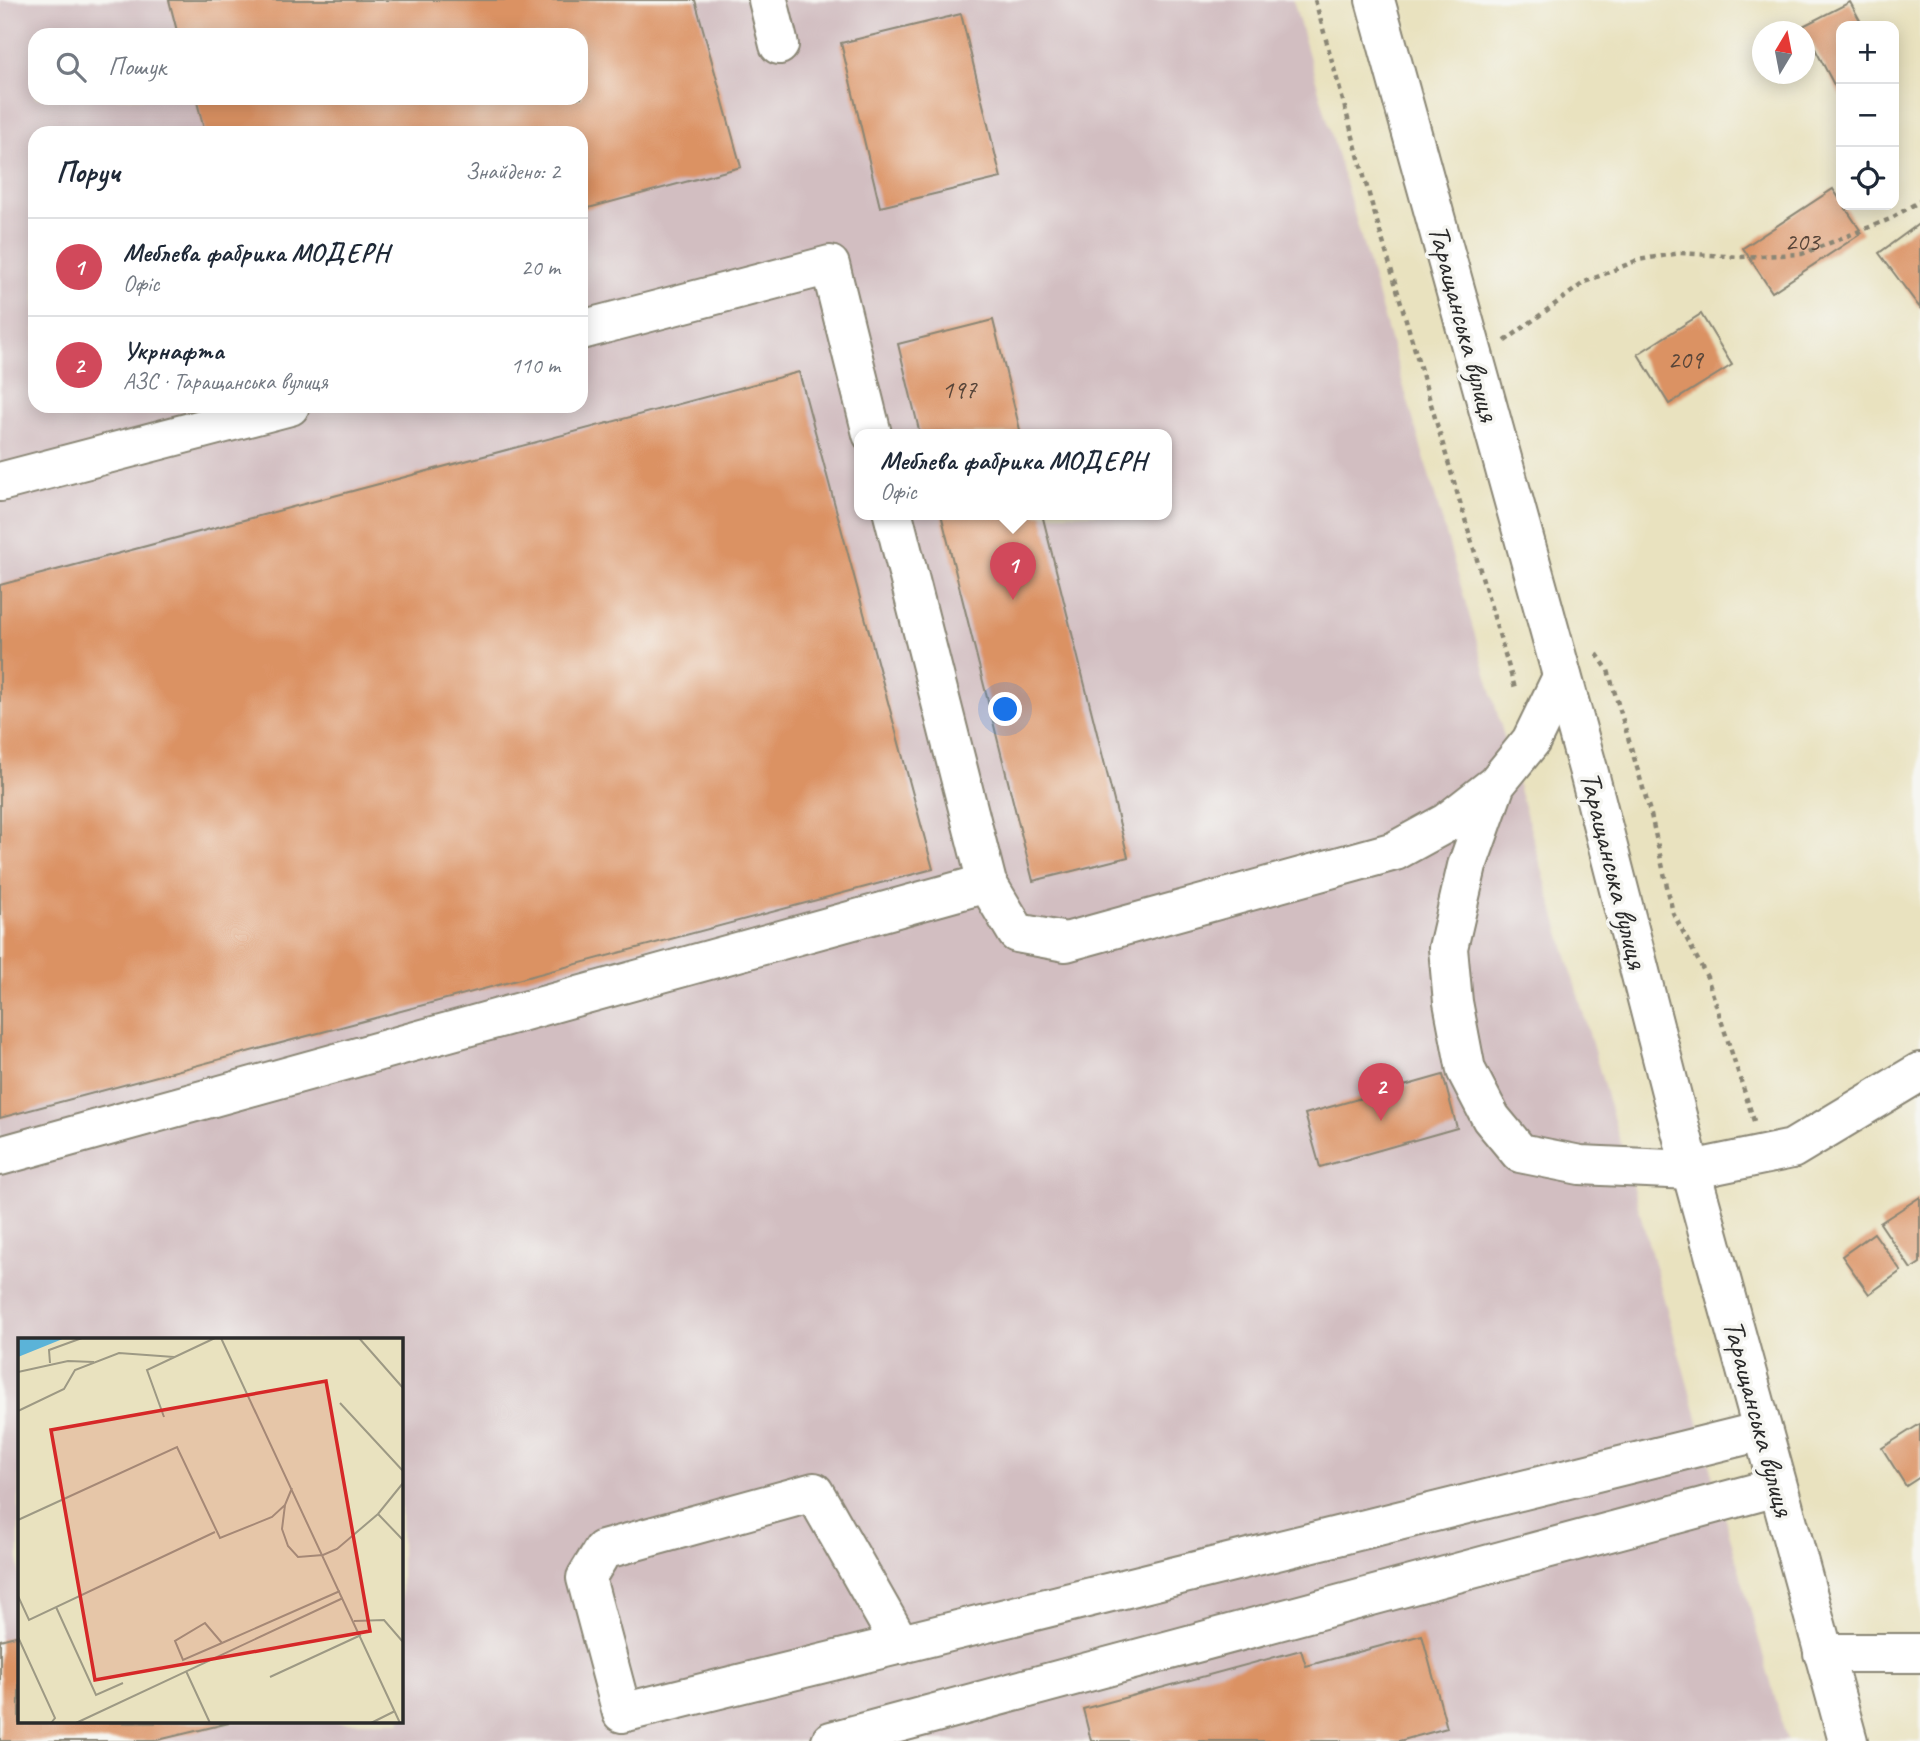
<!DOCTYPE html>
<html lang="uk">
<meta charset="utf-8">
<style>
:root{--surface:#fff;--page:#f6f6f7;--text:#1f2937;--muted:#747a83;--line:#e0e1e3;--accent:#d1495b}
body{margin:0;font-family:Caveat,sans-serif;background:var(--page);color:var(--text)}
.controls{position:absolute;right:21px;top:21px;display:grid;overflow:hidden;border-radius:14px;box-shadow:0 4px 18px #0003}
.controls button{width:63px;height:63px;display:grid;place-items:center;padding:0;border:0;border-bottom:2px solid var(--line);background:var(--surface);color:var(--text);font:35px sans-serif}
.compass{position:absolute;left:1752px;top:21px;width:63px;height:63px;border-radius:50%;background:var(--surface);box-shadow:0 4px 18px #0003;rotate:10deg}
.you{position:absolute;left:1006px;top:710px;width:24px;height:24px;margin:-18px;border:5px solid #fff;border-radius:50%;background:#1a73e8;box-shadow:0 0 0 10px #1a73e833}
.badge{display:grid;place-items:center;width:46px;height:46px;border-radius:50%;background:var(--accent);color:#fff;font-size:23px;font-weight:700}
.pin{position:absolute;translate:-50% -58px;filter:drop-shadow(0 2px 4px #0008)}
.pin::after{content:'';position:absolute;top:37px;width:24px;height:21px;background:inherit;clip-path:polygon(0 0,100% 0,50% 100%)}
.popup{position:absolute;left:854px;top:429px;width:318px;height:91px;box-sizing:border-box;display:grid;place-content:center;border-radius:14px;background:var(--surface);filter:drop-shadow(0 2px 5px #0005);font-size:23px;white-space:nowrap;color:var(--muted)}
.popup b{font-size:26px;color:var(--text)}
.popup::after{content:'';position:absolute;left:50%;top:100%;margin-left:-14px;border:14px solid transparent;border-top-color:var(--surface)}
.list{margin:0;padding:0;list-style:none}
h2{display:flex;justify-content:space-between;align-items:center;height:91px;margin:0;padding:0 28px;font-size:30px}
h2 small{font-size:23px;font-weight:400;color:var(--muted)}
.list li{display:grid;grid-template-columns:46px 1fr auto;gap:21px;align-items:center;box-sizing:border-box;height:98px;padding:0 28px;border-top:2px solid var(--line)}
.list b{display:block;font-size:26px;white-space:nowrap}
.list p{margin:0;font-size:23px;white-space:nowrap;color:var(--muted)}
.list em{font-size:23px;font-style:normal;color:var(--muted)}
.icon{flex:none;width:38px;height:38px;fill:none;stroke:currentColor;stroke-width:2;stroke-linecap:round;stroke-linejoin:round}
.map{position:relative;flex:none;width:1920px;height:1741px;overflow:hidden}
.search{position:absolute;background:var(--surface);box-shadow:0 4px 18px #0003;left:28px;top:28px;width:560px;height:77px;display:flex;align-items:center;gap:18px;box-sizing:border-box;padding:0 24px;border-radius:21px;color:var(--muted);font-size:26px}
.panel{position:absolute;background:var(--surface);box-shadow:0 4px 18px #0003;left:28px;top:126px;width:560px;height:287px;border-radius:21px}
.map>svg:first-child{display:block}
.industrial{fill:#d2bec1;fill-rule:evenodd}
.building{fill:#db9263}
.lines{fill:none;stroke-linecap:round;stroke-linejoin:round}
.minor-casing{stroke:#8a8675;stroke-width:42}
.major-casing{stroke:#8a8675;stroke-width:42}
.path{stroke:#8a8675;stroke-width:4.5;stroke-dasharray:5 5;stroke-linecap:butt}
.minor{stroke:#fff;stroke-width:38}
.major{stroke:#fff;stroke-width:38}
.labels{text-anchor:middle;stroke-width:7;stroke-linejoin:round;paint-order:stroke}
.number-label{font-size:26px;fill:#574539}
.street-label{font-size:30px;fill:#2b2b2b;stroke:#f6f6f2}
.inset-road{fill:none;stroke:#9d9984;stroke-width:2}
.view{fill:#d62828;fill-opacity:0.15;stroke:#d62828;stroke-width:3.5}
.inset-edge{fill:none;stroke:#2b2b2b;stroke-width:3.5}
</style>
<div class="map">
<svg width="1920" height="1741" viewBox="0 0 1920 1741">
<rect width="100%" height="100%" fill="#f6f6f2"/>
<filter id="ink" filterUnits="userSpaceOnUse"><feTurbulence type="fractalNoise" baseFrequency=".0143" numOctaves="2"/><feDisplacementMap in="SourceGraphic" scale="14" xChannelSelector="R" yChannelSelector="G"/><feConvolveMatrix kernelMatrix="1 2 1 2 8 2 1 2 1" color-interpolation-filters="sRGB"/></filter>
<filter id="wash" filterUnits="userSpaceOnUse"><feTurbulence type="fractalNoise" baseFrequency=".00686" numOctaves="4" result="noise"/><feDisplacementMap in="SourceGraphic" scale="28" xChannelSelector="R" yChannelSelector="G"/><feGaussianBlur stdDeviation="1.57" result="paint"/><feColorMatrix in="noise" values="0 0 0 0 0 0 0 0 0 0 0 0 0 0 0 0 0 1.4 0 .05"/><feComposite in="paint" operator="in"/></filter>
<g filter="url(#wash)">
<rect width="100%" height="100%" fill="#e9e2bf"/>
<path class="industrial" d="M0,0H1293L1625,1159L1787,1741H0ZM35,35H581V98H35ZM35,133H581V406H35ZM859,434H1167V514H859ZM19,1340H401V1722H19Z"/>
<g id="blocks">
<path class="building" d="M169,0H695L741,167L581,210V133H205L196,98H581V35H178Z
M1850,2L1863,26H1841V98L1803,26Z
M961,14L1001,178L880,207L841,43Z
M1833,189L1862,233L1772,292L1743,248Z
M1920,223V308L1879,253Z
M1701,314L1732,365L1669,404L1638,354Z
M993,320L1021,434H920L898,344Z
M799,372L933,869L0,1118V585Z
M941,514H1042L1128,857L1033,881Z
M1443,1075L1457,1128L1320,1167L1305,1114Z
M1920,1197V1263L1911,1269L1880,1223Z
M1874,1233L1901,1271L1869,1294L1842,1256Z
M1920,1424V1477L1906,1486L1882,1448Z
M19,1635V1722L229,1723L154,1741H0V1640Z
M1422,1635L1447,1728L1399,1741H1091L1083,1709L1301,1650L1306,1666Z"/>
</g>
</g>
<g filter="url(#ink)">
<use href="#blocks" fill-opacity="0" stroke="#8a8675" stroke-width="2"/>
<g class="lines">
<defs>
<path id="minor" d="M768,0L779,45
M581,330L830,265L872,434
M0,482L290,406
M893,514L987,883L1017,933L1066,942L1395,851L1446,823L1496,784L1531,741L1562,677
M1496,784L1467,866L1448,948L1453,1002L1466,1070L1491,1118L1520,1153L1580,1165L1691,1170L1792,1149L1920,1072
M0,1156L987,883
M901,1645L814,1492L603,1550L586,1578L622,1713L1762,1431
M1823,1653H1920
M831,1741L1777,1487"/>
<path id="major" d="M1375,0L1588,769L1691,1170L1848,1741"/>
</defs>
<use href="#minor" class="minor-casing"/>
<use href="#major" class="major-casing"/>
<path class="path" d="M1315,0L1370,198L1515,688
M1505,341L1585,282L1638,260L1680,253L1740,257L1802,254L1890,219L1920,201
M1597,654L1608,670L1651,815L1673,913L1707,977L1754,1121"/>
<use href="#minor" class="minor"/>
<use href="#major" class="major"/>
</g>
</g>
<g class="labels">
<g class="number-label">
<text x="1802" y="250">203</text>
<text x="1685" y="368">209</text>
<text x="959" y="398">197</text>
</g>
<g class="street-label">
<text transform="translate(1464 323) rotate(75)" y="10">Таращанська вулиця</text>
<text transform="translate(1614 870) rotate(76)" y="10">Таращанська вулиця</text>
<text transform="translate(1759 1418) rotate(75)" y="10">Таращанська вулиця</text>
</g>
</g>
<g transform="translate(18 1338)">
<rect width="385" height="385" fill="#e9e2bf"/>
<path d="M0,0H47L0,19Z" fill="#5bb3d8"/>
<path class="inset-road" d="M203,0L382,385M341,0L385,50M32,25L31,12L64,0M0,34L50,23L76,24M322,65L385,133M0,73L46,51L57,32L101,15L156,19M146,79L129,32L197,0M267,167L264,191L270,208L280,219L305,217L319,211L360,176L385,145M360,176L385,202M0,182L159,109L202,200L254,179L267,167L274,150M0,258L11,282L197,194M38,269L78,357L105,345M336,283L366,282L385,304M0,299L37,380L33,385M204,305L187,285L157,303L165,322L204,305L322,253M168,333L192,385M252,339L343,297M58,385L325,260M353,385L377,373"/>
<path class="view" d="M308,43L352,293L77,342L33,92Z"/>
<rect width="385" height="385" class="inset-edge"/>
</g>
</svg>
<div class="controls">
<button>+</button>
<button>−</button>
<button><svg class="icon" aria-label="locate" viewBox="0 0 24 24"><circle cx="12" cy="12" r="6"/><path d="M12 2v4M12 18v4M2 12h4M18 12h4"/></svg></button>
</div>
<svg class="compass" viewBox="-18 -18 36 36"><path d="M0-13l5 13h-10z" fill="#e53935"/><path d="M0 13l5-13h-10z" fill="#747a83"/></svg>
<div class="you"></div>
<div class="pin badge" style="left:1013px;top:600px">1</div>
<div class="popup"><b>Меблева фабрика МОДЕРН</b>Офіс</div>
<div class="pin badge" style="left:1381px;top:1121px">2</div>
<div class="search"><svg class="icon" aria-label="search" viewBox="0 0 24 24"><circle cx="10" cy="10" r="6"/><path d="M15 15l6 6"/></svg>Пошук</div>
<section class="panel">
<h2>Поруч<small>Знайдено: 2</small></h2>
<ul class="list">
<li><span class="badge">1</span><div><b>Меблева фабрика МОДЕРН</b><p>Офіс</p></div><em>20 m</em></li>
<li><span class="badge">2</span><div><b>Укрнафта</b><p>АЗС · Таращанська вулиця</p></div><em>110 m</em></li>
</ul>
</section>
</div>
